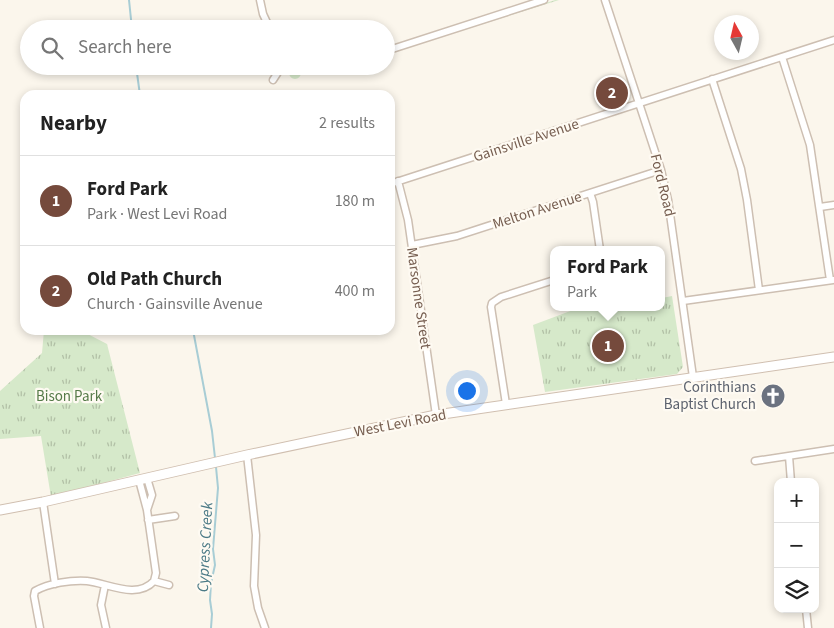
<!DOCTYPE html>
<meta charset="utf-8">
<style>
:root{--surface:#fff;--page:#f2f2f2;--text:#222;--muted:#767676;--line:#e0e0e0;--accent:#754a3c}
body{margin:0;font-family:"Source Sans 3",sans-serif;background:var(--page);color:var(--text)}
.controls{position:absolute;right:15px;bottom:15px;display:grid;overflow:hidden;border-radius:10px;box-shadow:0 2px 8px #0003}
.controls button{width:45px;height:45px;display:grid;place-items:center;padding:0;border:0;border-bottom:1px solid var(--line);background:var(--surface);color:var(--text);font:25px sans-serif}
.compass{position:absolute;left:714px;top:15px;width:45px;height:45px;border-radius:50%;background:var(--surface);box-shadow:0 2px 8px #0003;rotate:352deg}
.you{position:absolute;left:466px;top:390px;width:18px;height:18px;margin:-12px;border:4px solid #fff;border-radius:50%;background:#1a73e8;box-shadow:0 0 0 8px #1a73e833}
.badge{display:grid;place-items:center;width:32px;height:32px;border-radius:50%;background:var(--accent);color:#fff;font-size:16px;font-weight:700}
.pin{position:absolute;translate:-50% -50%;border:2px solid #fff;box-shadow:0 1px 5px #0006}
.popup{position:absolute;left:550px;top:246px;width:115px;height:65px;box-sizing:border-box;display:grid;place-content:center;border-radius:10px;background:var(--surface);filter:drop-shadow(0 1px 4px #0005);font-size:16px;white-space:nowrap;color:var(--muted)}
.popup b{font-size:19px;color:var(--text)}
.popup::after{content:'';position:absolute;left:50%;top:100%;margin-left:-10px;border:10px solid transparent;border-top-color:var(--surface)}
.list{margin:0;padding:0;list-style:none}
h2{display:flex;justify-content:space-between;align-items:center;height:65px;margin:0;padding:0 20px;font-size:21px}
h2 small{font-size:16px;font-weight:400;color:var(--muted)}
.list li{display:grid;grid-template-columns:32px 1fr auto;gap:15px;align-items:center;box-sizing:border-box;height:90px;padding:0 20px;border-top:1px solid var(--line)}
.list b{display:block;font-size:19px;white-space:nowrap}
.list p{margin:0;font-size:16px;white-space:nowrap;color:var(--muted)}
.list em{font-size:16px;font-style:normal;color:var(--muted)}
.icon{flex:none;width:28px;height:28px;fill:none;stroke:currentColor;stroke-width:2;stroke-linecap:round;stroke-linejoin:round}
.map{position:relative;flex:none;width:834px;height:628px;overflow:hidden}
.search{position:absolute;background:var(--surface);box-shadow:0 2px 8px #0003;left:20px;top:20px;width:375px;height:55px;display:flex;align-items:center;gap:12px;box-sizing:border-box;padding:0 18px;border-radius:28px;color:var(--muted);font-size:19px}
.panel{position:absolute;background:var(--surface);box-shadow:0 2px 8px #0003;left:20px;top:90px;width:375px;height:245px;border-radius:15px}
.map>svg:first-child{display:block}
.grass{fill:url(#grass-dots)}
.park{fill:url(#park-tufts)}
.lines{fill:none;stroke-linecap:round;stroke-linejoin:round}
.stream{stroke:#a8cdd5;stroke-width:2}
.street-casing{stroke:#cdbfb2;stroke-width:9}
.secondary-casing{stroke:#d0bfb0;stroke-width:11}
.street{stroke:#fff;stroke-width:6}
.secondary{stroke:#fff;stroke-width:9}
.labels{text-anchor:middle;stroke-width:4.5;stroke-linejoin:round;paint-order:stroke}
.street-label{font-size:15px;fill:#765e50;stroke:#fefaf2}
.worship-label{font-size:15px;fill:#5b616d;stroke:#fefaf2;text-anchor:end}
.park-label{font-size:15px;fill:#557a48;stroke:#fefaf2}
.water-label{font-size:16px;font-style:italic;fill:#4b7a86;stroke:#fefaf2}
</style>
<div class="map">
<svg width="834" height="628" viewBox="0 0 834 628">
<defs>
<pattern id="grass-dots" width="8" height="8" patternUnits="userSpaceOnUse" patternTransform="scale(1.25)"><rect width="8" height="8" fill="#d6e9ca"/><path d="M2 2h.1M6 6h.1" fill="none" stroke="#b2c0a6" stroke-width="1.8" stroke-linecap="round"/></pattern>
<pattern id="park-tufts" width="24" height="20" patternUnits="userSpaceOnUse" patternTransform="scale(1.25)"><rect width="24" height="20" fill="#d6e9ca"/><path d="M3 7l-1-3M5 7V3M7 7l1-3M15 17l-1-3M17 17v-4M19 17l1-3" fill="none" stroke="#b2c0a6"/></pattern>
</defs>
<rect width="100%" height="100%" fill="#fbf6ec"/>
<path class="grass" d="M555,0H559L435,39Z"/>
<path class="park" d="M289 73a6 6 0 1 1 12 0a6 6 0 1 1-12 0Z
M672,296L683,367L677,374L545,392L533,325L573,310L595,307H662V298Z
M44,330H80L107,344L140,473L51,497L41,436L0,439V391L42,353Z"/>
<g class="lines">
<path class="stream" d="M129,0L132,29
M136,66L140,95
M193,330L212,431L215,458
M211,628L212,614L210,600L211,583L215,565L213,549L218,488L216,467"/>
<defs>
<path id="street" d="M260,0L263,14L270,29
M605,0L661,170L668,200L693,377
M386,51L544,0
M782,57L810,145L830,280
M712,79L741,169L747,200L759,290
M273,80L282,66
M398,181L408,220L436,415
M390,184L834,40
M590,193L593,202L600,250
M820,207L834,205
M412,245L457,236L661,170
M683,301L833,280
M506,404L491,307L492,303L501,297L554,280
M247,455L256,535L254,586L258,608L265,628
M789,456L791,482
M755,461L834,449
M147,478L152,495L147,510
M139,480L147,510L156,573L154,581
M43,502L55,584
M148,520L175,516
M105,585L101,605L106,628
M806,609L808,628
M40,628L34,596L35,591C49,583 71,580 87,581C107,583 137,600 154,581L169,585"/>
<path id="secondary" d="M0,510L43,502L247,455L436,415L834,357"/>
</defs>
<use href="#street" class="street-casing"/>
<use href="#secondary" class="secondary-casing"/>
<use href="#street" class="street"/>
<use href="#secondary" class="secondary"/>
</g>
<defs>
<symbol id="church-disc" viewBox="-11 -11 22 22"><circle r="9.5" fill="#6b7280" stroke="#fefaf2"/><path d="M-1.2-6h2.4v3.5h3.3v2.4h-3.3V6h-2.4V-.1h-3.3v-2.4h3.3Z" fill="#fff"/></symbol>
</defs>
<g fill-rule="evenodd">
<use href="#church-disc" x="759" y="382" width="28" height="28"/>
</g>
<g class="labels">
<g class="street-label">
<text transform="translate(526 140) rotate(-18)" y="5">Gainsville Avenue</text>
<text transform="translate(663 185) rotate(76)" y="5">Ford Road</text>
<text transform="translate(537 210) rotate(-18)" y="5">Melton Avenue</text>
<text transform="translate(419 298) rotate(82)" y="5">Marsonne Street</text>
<text transform="translate(400 423) rotate(-11)" y="5">West Levi Road</text>
</g>
<g class="worship-label">
<text x="756" y="392">Corinthians<tspan x="756" dy="17">Baptist Church</tspan></text>
</g>
<g class="park-label">
<text x="69" y="401">Bison Park</text>
</g>
<g class="water-label">
<text transform="translate(204 547) rotate(-87)" y="6">Cypress Creek</text>
</g>
</g>
</svg>
<div class="controls">
<button>+</button>
<button>−</button>
<button><svg class="icon" aria-label="layers" viewBox="0 0 24 24"><path d="M12 4l9 5-9 5-9-5zM3 14l9 5 9-5"/></svg></button>
</div>
<svg class="compass" viewBox="-18 -18 36 36"><path d="M0-13l5 13h-10z" fill="#e53935"/><path d="M0 13l5-13h-10z" fill="#767676"/></svg>
<div class="you"></div>
<div class="pin badge" style="left:608px;top:346px">1</div>
<div class="popup"><b>Ford Park</b>Park</div>
<div class="pin badge" style="left:612px;top:93px">2</div>
<div class="search"><svg class="icon" aria-label="search" viewBox="0 0 24 24"><circle cx="10" cy="10" r="6"/><path d="M15 15l6 6"/></svg>Search here</div>
<section class="panel">
<h2>Nearby<small>2 results</small></h2>
<ul class="list">
<li><span class="badge">1</span><div><b>Ford Park</b><p>Park · West Levi Road</p></div><em>180 m</em></li>
<li><span class="badge">2</span><div><b>Old Path Church</b><p>Church · Gainsville Avenue</p></div><em>400 m</em></li>
</ul>
</section>
</div>
